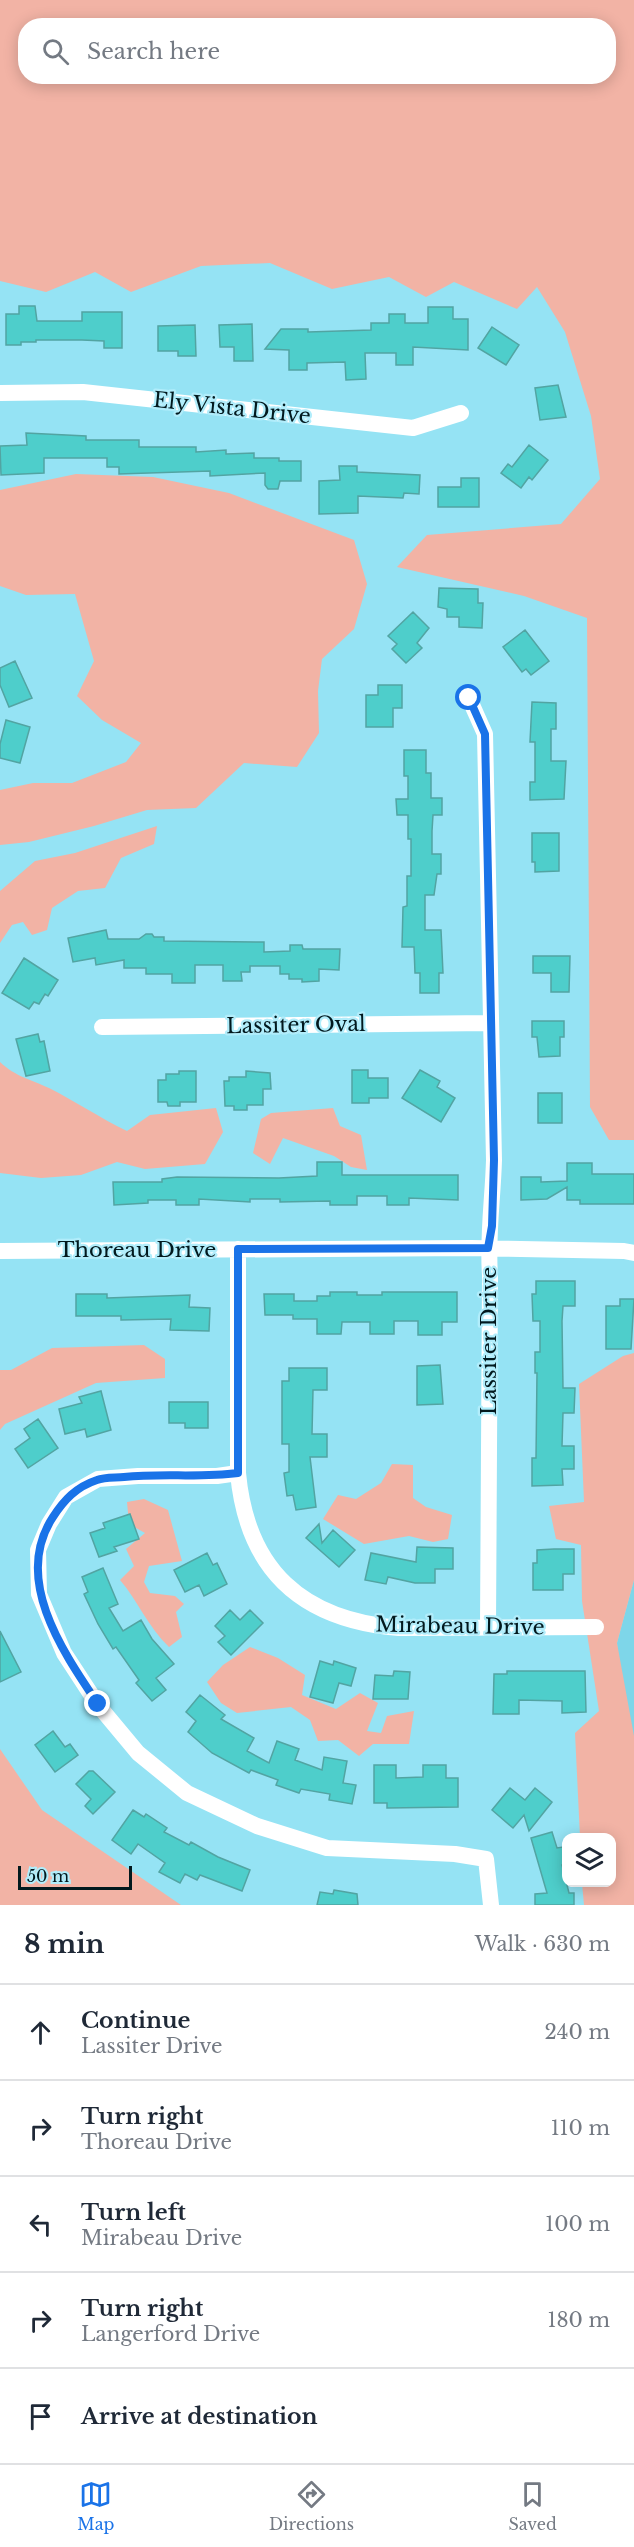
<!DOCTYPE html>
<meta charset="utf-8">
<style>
:root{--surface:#fff;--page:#f2f2f3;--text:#1f2937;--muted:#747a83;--line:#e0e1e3;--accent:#1a73e8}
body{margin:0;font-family:"Libre Baskerville",serif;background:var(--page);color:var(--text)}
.controls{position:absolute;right:18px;bottom:18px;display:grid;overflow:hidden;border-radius:12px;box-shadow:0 3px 15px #0003}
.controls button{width:54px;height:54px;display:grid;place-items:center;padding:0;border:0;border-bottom:2px solid var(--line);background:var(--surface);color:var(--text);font:30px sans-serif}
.scale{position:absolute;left:18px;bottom:15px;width:114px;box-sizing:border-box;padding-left:6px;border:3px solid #02191e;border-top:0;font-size:16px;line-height:21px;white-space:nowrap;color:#02191e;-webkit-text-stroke:4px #b1edfb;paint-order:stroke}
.stop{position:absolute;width:18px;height:18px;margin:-14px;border:4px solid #1a73e8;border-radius:50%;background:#fff}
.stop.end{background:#1a73e8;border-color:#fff;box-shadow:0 2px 6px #0008}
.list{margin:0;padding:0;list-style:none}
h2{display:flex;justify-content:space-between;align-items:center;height:78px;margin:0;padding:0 24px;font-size:26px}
h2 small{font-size:20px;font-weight:400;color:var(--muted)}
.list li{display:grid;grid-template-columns:39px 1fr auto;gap:18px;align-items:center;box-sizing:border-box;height:96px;padding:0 24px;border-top:2px solid var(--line)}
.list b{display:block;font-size:22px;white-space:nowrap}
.list p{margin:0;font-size:20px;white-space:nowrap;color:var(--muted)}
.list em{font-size:20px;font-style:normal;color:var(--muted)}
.icon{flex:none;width:33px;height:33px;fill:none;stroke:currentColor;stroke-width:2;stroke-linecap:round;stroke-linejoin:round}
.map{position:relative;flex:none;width:634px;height:1905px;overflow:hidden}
.search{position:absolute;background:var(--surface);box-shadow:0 3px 15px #0003;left:18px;right:18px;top:18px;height:66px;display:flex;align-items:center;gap:15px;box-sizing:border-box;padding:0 21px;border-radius:24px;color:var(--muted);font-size:22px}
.sheet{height:558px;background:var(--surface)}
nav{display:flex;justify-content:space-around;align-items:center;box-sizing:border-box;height:84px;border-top:2px solid var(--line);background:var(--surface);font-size:16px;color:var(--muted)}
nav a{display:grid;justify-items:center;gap:3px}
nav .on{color:var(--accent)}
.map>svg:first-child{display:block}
.built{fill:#7ed6e9}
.green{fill:#f2b3a5;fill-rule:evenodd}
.building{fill:#4ececb;stroke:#52a4a2;stroke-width:1.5}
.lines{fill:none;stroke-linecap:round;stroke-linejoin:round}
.minor{stroke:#fff;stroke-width:16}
.route{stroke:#1a73e8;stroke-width:8}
.labels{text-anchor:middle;stroke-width:4.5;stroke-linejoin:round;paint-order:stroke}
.street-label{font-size:21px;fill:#02191e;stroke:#b1edfb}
</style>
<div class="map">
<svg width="634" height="1905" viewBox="0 0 634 1905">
<rect width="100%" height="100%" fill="#95e3f4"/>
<path class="built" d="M634,1580V1816L617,1643Z"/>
<path class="green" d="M0,0H634V1140H609L590,1107L587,618L524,596L397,567L427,535L561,524L600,479L591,416L565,332L537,287L517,309L454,282L426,297L389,277L332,289L270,263L201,266L131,292L95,272L46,292L0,281ZM26,26H608V76H26Z
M76,474L153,477L229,493L354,540L367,584L354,629L322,659L318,691L319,733L297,767L244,763L196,808L147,810L94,826L29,842L0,845V790L33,783H72L126,762L141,743L102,720L77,696L94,661L75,594L26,595L0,586V490Z
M157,826L154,844L121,858L105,888L78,891L52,908L47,930L32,935L23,922L12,925L0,943V891L35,861L75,853Z
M0,1062C16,1077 30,1079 49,1088C75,1101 100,1118 127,1131L150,1115L216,1108L223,1132L205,1164L145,1169L117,1162L81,1175L41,1178L0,1173Z
M333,1108L340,1126L361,1135L367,1170L351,1167L334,1156L283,1138L270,1164L253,1153L261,1119L271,1113Z
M144,1345L165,1359V1378L96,1383L5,1424L0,1430V1370H11L52,1348Z
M634,1353V1580L617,1643L634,1736V1905H584L582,1883L612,1882V1838L580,1837L575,1733L599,1711L582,1601L581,1545L556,1539L549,1506L584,1502L579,1384L623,1356Z
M392,1464L413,1465V1498L426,1507L452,1515L448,1539L433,1542L409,1536L364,1544L323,1519L338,1495L356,1499L381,1483Z
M144,1499L168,1510L182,1561L149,1566L144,1582L150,1593L175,1596L184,1604L176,1612L182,1637L169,1647C148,1627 138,1601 120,1580L134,1566L126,1549L145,1533L129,1524L127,1502Z
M250,1647L278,1658L305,1675L302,1695L336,1709L360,1693L378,1703L367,1731L381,1733L387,1716L414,1711L409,1744H373L359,1756L338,1740L318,1741L310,1720L291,1707L237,1713L221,1703L207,1682L223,1665Z
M0,1749L42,1810L181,1905H0Z"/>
<path class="building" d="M19,306H35L37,321H82V312H122V348H104V341L82,340H36V342H21V345H6V314H19Z
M428,307H453V319H468V350L413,347V365H396V353H365L366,379L346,380L345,362L307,363V370H289V350L265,349L281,329H308V332L371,330V323H389V314H405V323H428Z
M252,324L253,361H234V347H220L219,325Z
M195,325L196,356H178V351H158V326Z
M492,327L519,345L506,365L478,348Z
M558,385L566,417L540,420L535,388Z
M26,433L86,436V440H139V447H196V452L226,450V454L254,453V458H279V461H301V481H280L278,489H268L265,485V473L210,476V471L119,474V467H107V458H44V473L1,475L0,446L27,445Z
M529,445L548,460L532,480L529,477L521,488L501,473L508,464L512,467Z
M339,466H357V472L420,475L419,494L404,493L403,498L358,496V513L319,514V481L340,480Z
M461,478H479V507H438V487H461Z
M439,588L478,589V603H483L482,628L459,627V617H447V609L438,607Z
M413,612L429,628L417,643L422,648L406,663L392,649L397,644L388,636Z
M525,630L549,661L531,675L526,669L522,672L503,647Z
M15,661L32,698L9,707L0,685V668Z
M378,685H402V708H393V727H366V695H378Z
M532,702L556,703V729H551V761H566L564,799L530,800V782H535V742H530Z
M6,720L30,727L20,763L0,758V744Z
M404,750H426V773H431V798H442V815H433L432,831V854H441V874H437L434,895H425V930H441L443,973H439V993H420V973H415L414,947H402L403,907L407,906V876H411V839H408V815H397L396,799H408V776H404Z
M532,833H559V871L535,872V862H532Z
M106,930L108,939H139L146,934H152L154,937H164V941L264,942V952L290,951V945H302L303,949H340L339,970L319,969V981L302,982V979H289V974H280V966H250V972H241L242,981H223V965H195V983H172V974H146V968H124V960L96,965L95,958L73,962L68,938Z
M533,956H570L569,992H551V973H533Z
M24,958L58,980L48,996L45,994L39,1004L34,1002L29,1009L2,993Z
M532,1021H564V1037H560V1056L539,1057L537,1037H532Z
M38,1034L40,1042L44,1041L50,1071L26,1076L16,1039Z
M352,1070H368V1078H388V1098H369V1103H352Z
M420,1070L440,1081L437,1087L455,1098L441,1122L402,1098Z
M179,1071H196V1102H180V1106H168L167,1102H158V1080H166V1074H179Z
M246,1071L270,1073L271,1089H263V1105H247V1110H234V1106H225L224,1081H229V1077H246Z
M538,1093H562V1123H538Z
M317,1162H342V1175H458V1200L409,1198V1205H387V1196H357V1205H330V1201L280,1202V1199H250V1202L199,1199V1205H176V1200H148V1203L114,1205L113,1182H162V1179L177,1177L279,1178L317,1176Z
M567,1163H592V1174H634V1204H580V1200H567V1187L547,1199L521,1200V1177H541V1182L567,1181Z
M536,1281H575V1306H563L562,1321L563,1388H575L574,1413H563L562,1446H574V1469H562L563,1485L532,1486V1458H536L537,1373H535V1352H540V1321H533L532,1294H536Z
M330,1292H357V1295H382V1292H457V1322H442V1335H418V1321H394V1334H370V1322H342L341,1334H317V1319H293V1315H265L264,1294H294V1301H317V1296H330Z
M76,1294H107V1298L190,1295L189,1307L210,1308L209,1331L170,1330L171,1319L121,1320V1316H76Z
M620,1299H634L631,1349H606V1306H620Z
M440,1365L443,1404L417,1405V1366Z
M289,1368H327V1390H313L312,1434H327V1457H310L316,1507L296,1510L293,1495L287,1496L284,1473L289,1472V1444H282V1381H289Z
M101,1391L111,1430L87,1437L85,1429L65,1434L59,1409L82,1403L79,1397Z
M169,1402H208V1428H185V1423H169Z
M38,1419L58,1448L28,1468L15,1449L30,1438L24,1429Z
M130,1514L139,1539L114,1547L117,1551L99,1557L90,1533L105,1528L103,1523Z
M319,1524L322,1543L333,1530L355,1550L339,1567L306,1538Z
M417,1547L453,1548V1569H435V1583H415L388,1577L386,1584L365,1580L371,1553L416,1562Z
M554,1549H574V1574H563V1590H533V1563H537V1550Z
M207,1553L213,1565L217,1563L227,1584L204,1596L199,1585L185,1592L174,1570Z
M103,1568L118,1604L109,1608L123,1631L141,1620L152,1639L174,1664L156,1678L166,1690L152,1701L136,1683L139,1680L116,1647L113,1649L98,1624L84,1594L88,1592L82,1577Z
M230,1610L240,1620L250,1610L263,1623L231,1655L218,1642L225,1636L215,1626Z
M0,1631L21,1672L0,1682Z
M320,1661L333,1665L334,1661L356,1668L351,1686L339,1683L333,1703L310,1697Z
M394,1671L410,1672L408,1699H373L375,1675L393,1676Z
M507,1671H585L586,1712L562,1713V1701L519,1700V1714H493L494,1674H507Z
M200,1695L225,1715L221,1719L254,1738L247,1751L269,1763L277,1741L299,1749L295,1760L322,1770L324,1757L347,1761L343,1783L356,1785L352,1804L329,1800L330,1794L301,1789L299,1793L276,1785L278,1780L251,1770L249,1773L212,1753L188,1732L196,1721L186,1712Z
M53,1731L65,1747L70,1744L78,1755L55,1772L35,1745Z
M374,1765H396V1778L423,1777V1765H446V1778H458V1807L387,1808V1803H374Z
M89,1771H93L115,1792L93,1814L85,1806L91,1799L76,1784Z
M510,1788L525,1800L535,1788L552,1802L529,1831L524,1815L513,1828L492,1810Z
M133,1810L144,1817L146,1814L167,1828L164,1832L189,1845L191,1842L218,1857L250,1870L242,1891L200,1875L197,1880L185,1874L180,1883L159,1872L165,1863L138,1844L131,1854L112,1840Z
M552,1832L557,1848L563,1847L567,1863L562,1865L569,1893H574V1905H535V1894L547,1893L531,1838Z
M334,1890L357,1894L358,1905H317L320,1892L333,1894Z"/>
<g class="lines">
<path class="minor" d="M0,393L83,392L413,428L461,413
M469,698L485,734L494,1160C493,1198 487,1237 490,1275L488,1627
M102,1027L490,1023
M238,1249V1473C247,1570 302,1620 399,1628L596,1627
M0,1251L471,1248L624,1251L634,1253
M238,1473L217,1476H138L98,1479L66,1497L49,1524L38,1550L39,1594L64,1653L98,1705L138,1753L187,1793L257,1826L327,1848L455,1854L486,1859L491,1905"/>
</g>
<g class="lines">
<path class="route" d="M98,1704C63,1652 12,1579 53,1517C64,1500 76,1487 97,1480C105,1477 116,1478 124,1477C162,1473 200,1478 238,1473V1249L488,1248L492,1226L494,1160L485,734L469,698"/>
</g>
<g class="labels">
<g class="street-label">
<text transform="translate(232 408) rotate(6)" y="7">Ely Vista Drive</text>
<text transform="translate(296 1025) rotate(-1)" y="7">Lassiter Oval</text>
<text x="137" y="1257">Thoreau Drive</text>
<text transform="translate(489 1341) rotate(-90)" y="7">Lassiter Drive</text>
<text transform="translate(460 1626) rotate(1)" y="7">Mirabeau Drive</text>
</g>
</g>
</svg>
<div class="controls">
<button><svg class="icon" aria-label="layers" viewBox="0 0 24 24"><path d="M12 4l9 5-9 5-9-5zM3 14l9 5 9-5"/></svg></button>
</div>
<div class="scale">50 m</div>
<div class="stop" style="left:469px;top:698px"></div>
<div class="stop end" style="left:98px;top:1704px"></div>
<div class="search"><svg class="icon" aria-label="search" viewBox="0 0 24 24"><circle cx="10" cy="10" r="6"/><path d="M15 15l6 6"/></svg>Search here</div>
</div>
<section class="sheet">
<h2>8 min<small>Walk · 630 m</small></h2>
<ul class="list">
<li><svg class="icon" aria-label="ahead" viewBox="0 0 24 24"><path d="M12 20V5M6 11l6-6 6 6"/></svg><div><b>Continue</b><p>Lassiter Drive</p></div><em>240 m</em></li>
<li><svg class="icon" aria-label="right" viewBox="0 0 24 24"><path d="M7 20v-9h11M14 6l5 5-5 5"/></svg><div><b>Turn right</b><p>Thoreau Drive</p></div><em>110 m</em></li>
<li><svg class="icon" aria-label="left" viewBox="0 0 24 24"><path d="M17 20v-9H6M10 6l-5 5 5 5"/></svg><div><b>Turn left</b><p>Mirabeau Drive</p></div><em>100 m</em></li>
<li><svg class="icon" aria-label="right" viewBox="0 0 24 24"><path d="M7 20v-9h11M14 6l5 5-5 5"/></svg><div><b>Turn right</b><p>Langerford Drive</p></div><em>180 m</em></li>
<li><svg class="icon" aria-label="arrive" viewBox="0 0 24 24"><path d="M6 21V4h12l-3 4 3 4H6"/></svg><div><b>Arrive at destination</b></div></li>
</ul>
</section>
<nav>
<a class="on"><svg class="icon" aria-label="map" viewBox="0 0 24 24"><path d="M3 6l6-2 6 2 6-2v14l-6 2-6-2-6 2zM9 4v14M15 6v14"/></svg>Map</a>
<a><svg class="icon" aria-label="directions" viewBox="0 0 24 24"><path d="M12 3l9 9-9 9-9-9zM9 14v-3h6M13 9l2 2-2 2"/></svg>Directions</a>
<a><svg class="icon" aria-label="saved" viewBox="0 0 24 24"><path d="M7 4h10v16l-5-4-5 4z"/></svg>Saved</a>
</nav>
